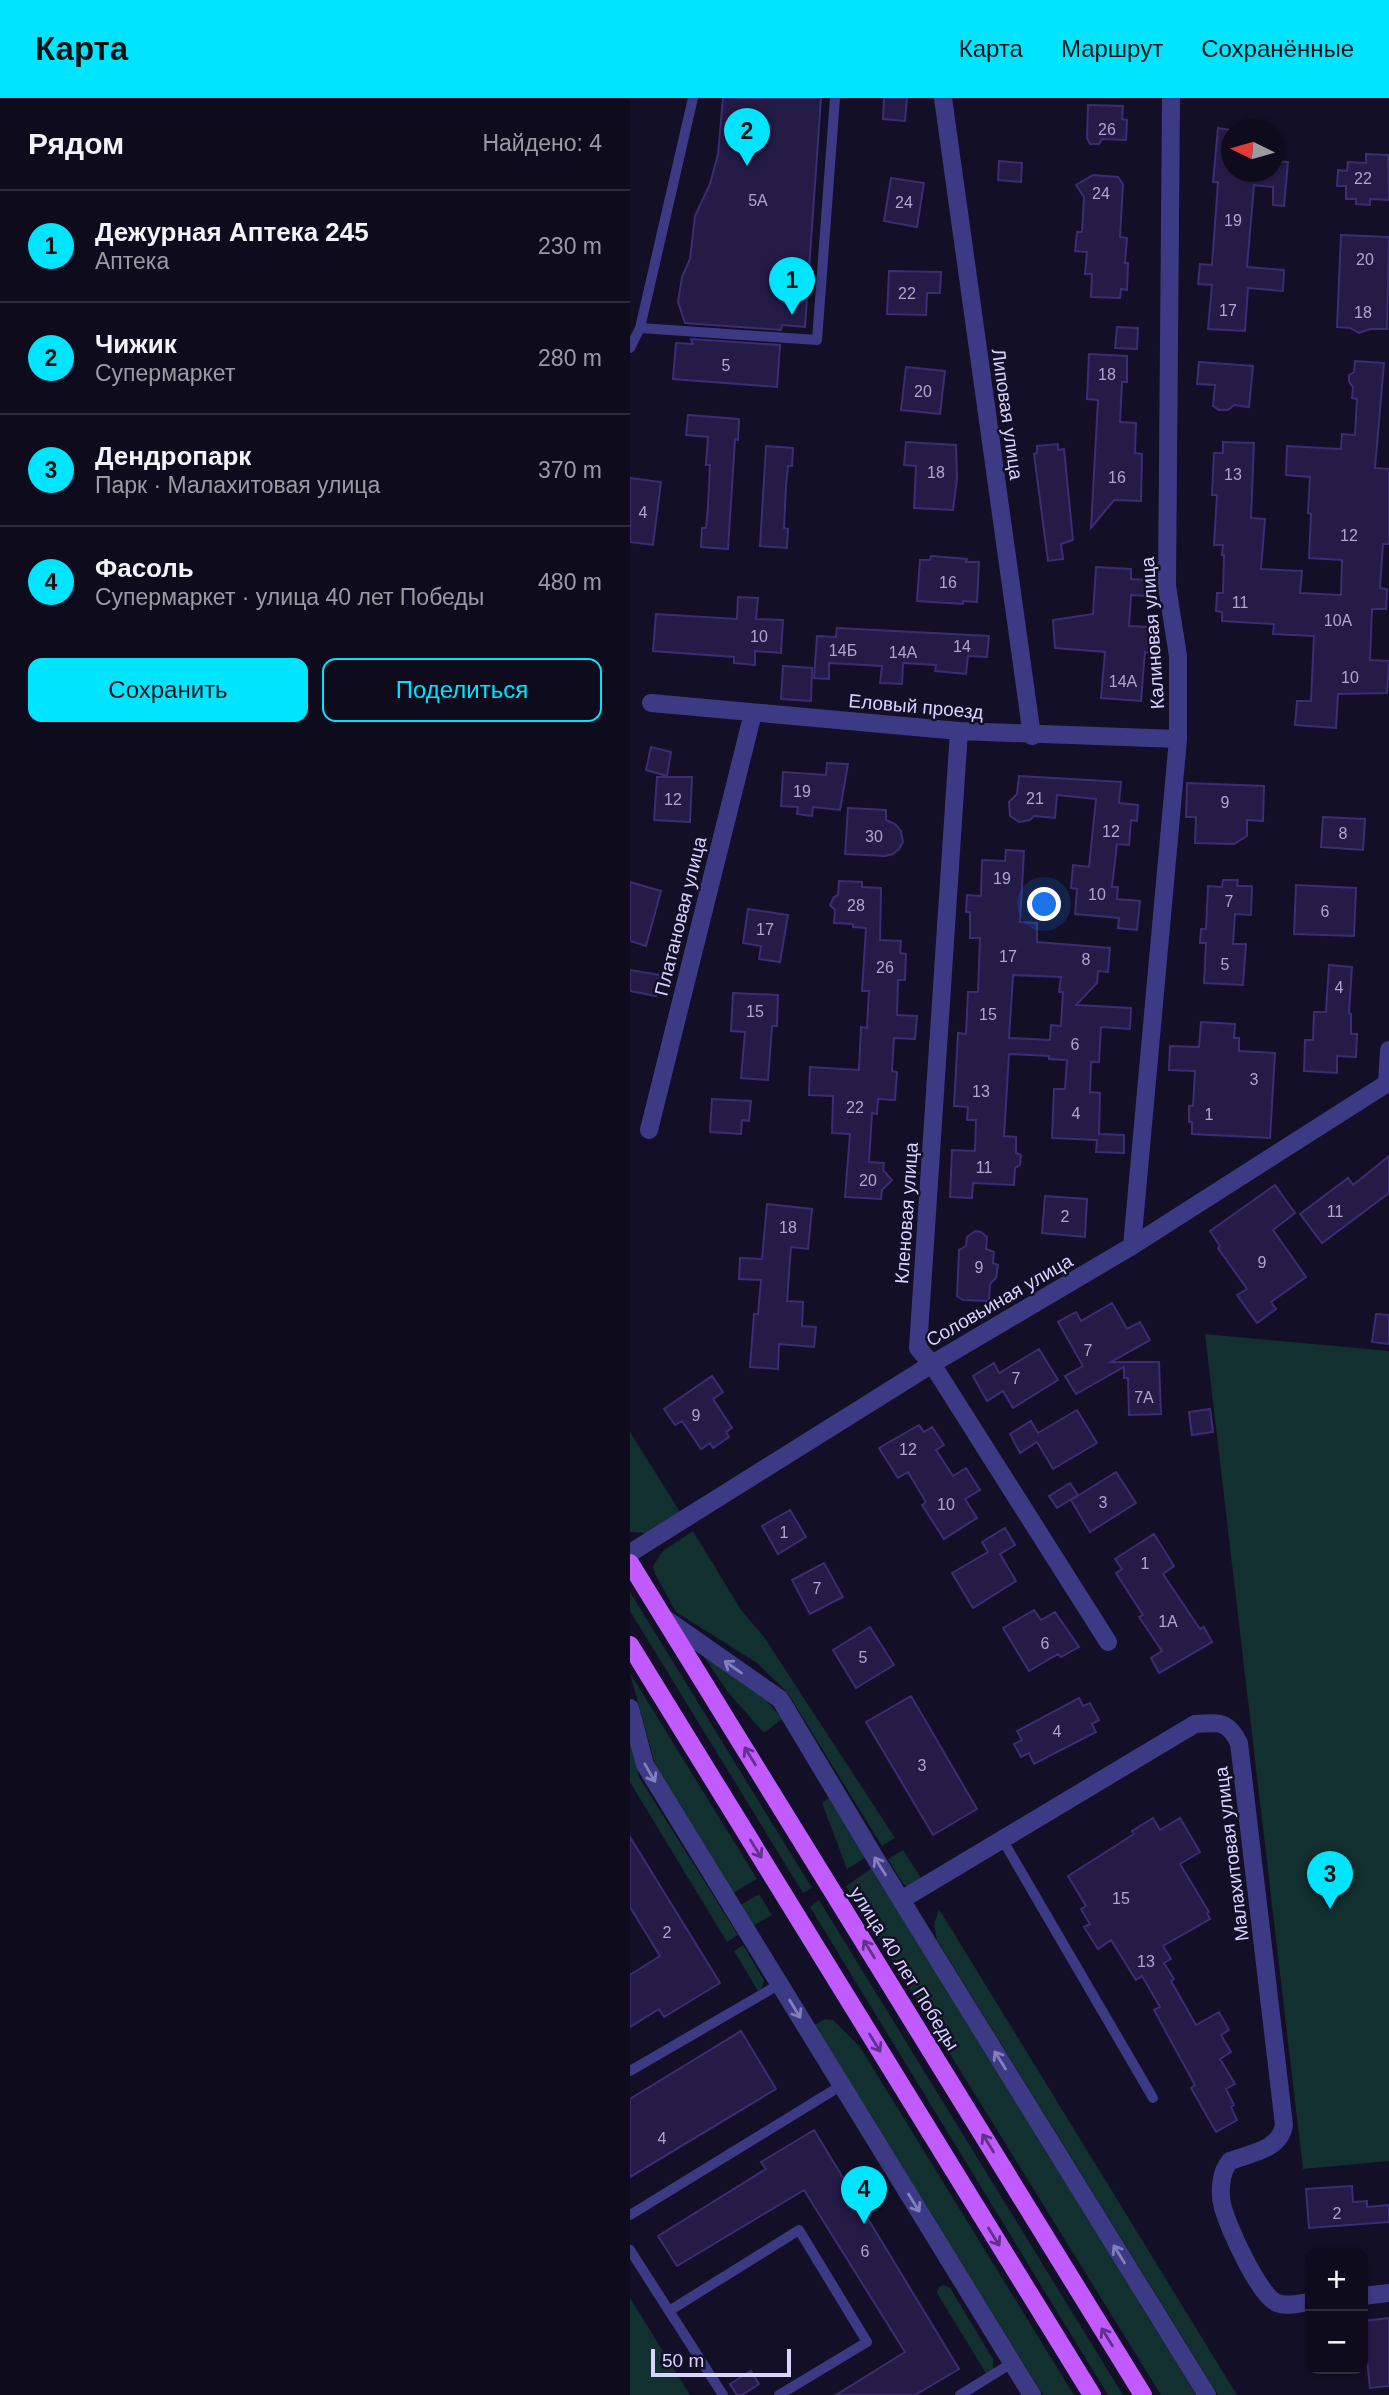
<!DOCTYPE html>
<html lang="ru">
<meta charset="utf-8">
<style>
:root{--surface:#0e0b1c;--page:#1c1929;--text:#f1f3f6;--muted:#9b9ba3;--line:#2e2b3b;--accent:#00e5ff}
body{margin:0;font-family:Helvetica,sans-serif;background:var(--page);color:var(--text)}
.controls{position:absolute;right:21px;bottom:21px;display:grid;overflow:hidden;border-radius:14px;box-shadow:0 2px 5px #0004}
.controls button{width:63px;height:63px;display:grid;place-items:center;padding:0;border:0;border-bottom:2px solid var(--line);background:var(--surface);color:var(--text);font:35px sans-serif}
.compass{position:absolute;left:591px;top:21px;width:63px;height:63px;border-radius:50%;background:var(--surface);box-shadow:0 2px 5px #0004;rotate:275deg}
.scale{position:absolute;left:21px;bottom:18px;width:140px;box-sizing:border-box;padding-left:7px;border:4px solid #d9d4ff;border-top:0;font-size:19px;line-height:24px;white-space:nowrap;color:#d9d4ff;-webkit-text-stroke:5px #130f26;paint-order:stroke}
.you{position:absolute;left:415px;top:807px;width:24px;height:24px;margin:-18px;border:5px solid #fff;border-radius:50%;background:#1a73e8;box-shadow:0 0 0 10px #1a73e833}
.badge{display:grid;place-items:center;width:46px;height:46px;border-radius:50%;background:var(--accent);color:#111;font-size:23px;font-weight:700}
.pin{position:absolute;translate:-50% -58px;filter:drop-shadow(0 2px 4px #0008)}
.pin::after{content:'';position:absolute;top:37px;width:24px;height:21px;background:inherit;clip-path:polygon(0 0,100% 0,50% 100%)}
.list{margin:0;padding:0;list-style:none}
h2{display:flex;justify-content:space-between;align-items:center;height:91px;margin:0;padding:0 28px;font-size:30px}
h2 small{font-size:23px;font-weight:400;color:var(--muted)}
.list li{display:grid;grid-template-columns:46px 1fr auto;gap:21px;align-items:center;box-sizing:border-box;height:112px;padding:0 28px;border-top:2px solid var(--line)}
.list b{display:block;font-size:26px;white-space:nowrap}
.list p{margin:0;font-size:23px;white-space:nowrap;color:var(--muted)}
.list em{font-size:23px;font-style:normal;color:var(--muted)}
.actions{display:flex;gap:14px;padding:21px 28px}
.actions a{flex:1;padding:16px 0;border:2px solid var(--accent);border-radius:14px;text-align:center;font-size:24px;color:var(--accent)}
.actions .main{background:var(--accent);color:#111}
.map{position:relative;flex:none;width:759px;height:2297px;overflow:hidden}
header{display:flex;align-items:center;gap:42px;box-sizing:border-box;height:98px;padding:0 35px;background:var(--accent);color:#111}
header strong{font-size:33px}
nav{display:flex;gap:38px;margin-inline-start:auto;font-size:24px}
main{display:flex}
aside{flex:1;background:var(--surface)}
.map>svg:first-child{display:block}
.green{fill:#12302f}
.building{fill:#241b47;stroke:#3b2d73;stroke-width:2;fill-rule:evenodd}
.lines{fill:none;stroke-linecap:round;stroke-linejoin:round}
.service{stroke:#3d3a85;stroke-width:10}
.minor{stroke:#3d3a85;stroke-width:18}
.primary{stroke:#c25bff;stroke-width:18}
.oneway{stroke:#837fbc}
.oneway2{stroke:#623188}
.labels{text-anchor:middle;stroke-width:5;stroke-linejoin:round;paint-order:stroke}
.number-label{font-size:16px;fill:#aca6d1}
.street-label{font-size:19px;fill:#d9d4ff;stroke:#130f26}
</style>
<header>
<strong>Карта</strong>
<nav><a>Карта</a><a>Маршрут</a><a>Сохранённые</a></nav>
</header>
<main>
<aside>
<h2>Рядом<small>Найдено: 4</small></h2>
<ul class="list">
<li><span class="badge">1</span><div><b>Дежурная Аптека 245</b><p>Аптека</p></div><em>230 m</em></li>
<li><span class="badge">2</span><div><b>Чижик</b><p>Супермаркет</p></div><em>280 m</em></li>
<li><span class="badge">3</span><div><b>Дендропарк</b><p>Парк · Малахитовая улица</p></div><em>370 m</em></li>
<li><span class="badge">4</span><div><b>Фасоль</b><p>Супермаркет · улица 40 лет Победы</p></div><em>480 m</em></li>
</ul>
<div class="actions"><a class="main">Сохранить</a><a>Поделиться</a></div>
</aside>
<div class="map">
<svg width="759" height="2297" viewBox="0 0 759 2297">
<rect width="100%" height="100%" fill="#130f26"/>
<path class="green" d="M575,1236L759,1253V2063L673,2071Z
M0,1334L50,1414L17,1435L0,1434Z
M63,1433L111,1512L134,1539L265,1740L252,1748L157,1594L127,1565L46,1514L25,1476L23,1468L33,1453Z
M0,1494L182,1790L173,1795L0,1513Z
M73,1557L131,1596L152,1621L134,1635L97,1593Z
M0,1575L127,1781L103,1795L26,1670Z
M0,1645L9,1679L108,1837L97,1844L0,1684Z
M199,1700L235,1760L217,1771L192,1705Z
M273,1752L295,1786L278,1789L273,1786L258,1761Z
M242,1770L566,2297H531L216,1788Z
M129,1796L142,1817L123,1828L111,1807Z
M189,1802L493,2297H478L180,1809Z
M309,1811L607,2297H588L307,1842L304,1827Z
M113,1847L134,1882L132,1890L128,1893L104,1853Z
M195,1921L203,1922L230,1949L444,2297H413L184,1927Z
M314,2187L320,2190L363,2261V2272L357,2277L307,2195L309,2189Z
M0,2200L60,2297H0Z"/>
<path class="building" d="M93,0H191L175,229L152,227L151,232L55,225L48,204L52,179L60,161L65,118L80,86L88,56Z
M254,0H277L275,23L253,21Z
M458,7L493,8L492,21L497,22L496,42L472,41L469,46H460L457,40Z
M588,30L601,32V74H643V63L658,64L654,108L643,107V89L624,87L617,169L654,172L653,193L618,190L615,233L578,231L582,187L568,186L570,166L582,167L588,84H583Z
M736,56L758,57L759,102L740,101V107L726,106V101H716V88H707L708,72L717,73L718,64L736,65Z
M369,63L392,65L391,84L368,82Z
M463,77L488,79L493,86L490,139L497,140L495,165H498L497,192L491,191L490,200L461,199L462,176H455L457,154L445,153L447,134H452L454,99L446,87Z
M261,80L294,85L287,129L254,123Z
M711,137L759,139L757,231H740L729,235L720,230L707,229Z
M259,173L311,174L310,195H297L296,217L257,216Z
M487,229L508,230L507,251L485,250Z
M61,241L150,247L147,289L43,281L46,245L63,246Z
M459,256L497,258V284H492L490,324L506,325L505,355L512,356L511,403L484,402L461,430L468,302L457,301Z
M725,263L754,265L745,370L759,371V446H753L750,490L757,491L756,511H742L740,562L759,563L757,595L708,596L706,630L665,627L667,603H681L684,538L643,536L644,526L592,523V514L586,513L587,495H593L594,457H592L593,447H584L587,397H582L584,355H593V344L624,345L621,420L635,421L631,471L672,473L670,495L711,497L712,462L679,460L681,416L678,415L680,379L656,377L657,348L711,351L712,336L725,337L727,301L722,300L723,289L719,284V277L724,274Z
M569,264L623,268L619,309L604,307L598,312H589L583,308L585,287L567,286Z
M276,269L315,273L310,316L271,312Z
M58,317L109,321L108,342L105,341L98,451L71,449L72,430H76L78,409L80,367H76L78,339L56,337Z
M276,344L326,347L327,381L323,412L284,410L286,368L274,367Z
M428,346V352L434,351L443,442L431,446L433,461L418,463L404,356L407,355V348Z
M136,348L163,350L162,368H158L156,388L154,430L158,431L157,450L130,448Z
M0,380L31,384L23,447L0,444Z
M301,458L337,461L336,464H349L347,504L333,503V506L287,503L290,462H300Z
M466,469L501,471V481L517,482L516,498L501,497L499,528L520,529L519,555L515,554L511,603L471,600L475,554L425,550L423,522L463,516Z
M108,499L128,500L126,521L153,522L151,555L125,553V567L104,565V559L23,553L26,516L107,521Z
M207,530L359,538L357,559L338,558L336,576L305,573L306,567L273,565L272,586L250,585L252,568L199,565V581L184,580L187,538L206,539Z
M153,568L182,570L181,603L151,601Z
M21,649L41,654L37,678L16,672Z
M197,665L218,666L210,712L183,709L182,718L167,716L168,709L151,708L153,674L196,677Z
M389,678L491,684L489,705L508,707L507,723L501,722L499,747L487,746L482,789H488L487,801L510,803L507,832L488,830L489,820L445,816L447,791L441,790L443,767L459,769L466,701L427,697L425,720L404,718L400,722L389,724L380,718L379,704L387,696Z
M27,679H62L60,724L24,722Z
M557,685L634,688L633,723L617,722V738L604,746L565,745L566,719H556Z
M218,710L256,712V722L265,726L271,733L273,744L269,751L263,756L255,758L215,756Z
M693,719L735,721L733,752L691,749Z
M376,752L394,753L390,824L407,825V844L480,850L478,874L468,873L467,885L446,907L501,910L500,931L471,929L469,964H461L460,994L470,995L469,1036L494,1037V1055L466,1054L467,1042L422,1040L424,991H435L437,962L419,961V958L379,956L374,1038L386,1039V1055L391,1057L390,1067L385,1070L384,1087L343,1085L342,1100L320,1099L322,1052L345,1053L346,1022H337L338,1009L324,1008L328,935L336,936L338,894H348L350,840H340V814H336L337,797L351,798L352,762L375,763ZM383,877L431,879L429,894H433L431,928L421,927L420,942L379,940Z
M593,782H608L607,788H622L621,817L605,816L603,846H616L613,887L574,885L576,845H570L571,831H576L578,788L592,789Z
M209,783L232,784V789L251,790L250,842L271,843L270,855L276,856L275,882H268L267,917L287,918L285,941L264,940L262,973L267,974L265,1002L248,1001L247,1016L242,1015L239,1064L254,1065L253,1072L262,1082L252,1092L251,1101L215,1099L220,1036L202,1035L203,998L179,997L180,969L229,972L231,929L237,930L239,893H232L236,830L223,829V826L204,825L205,812L200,807L204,799L208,797Z
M0,784L31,793L16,848L0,843Z
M666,787L726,790L724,838L664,836Z
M118,811L158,817L150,864L129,861L131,848L113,845Z
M699,867L722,869L719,915L721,916V936H727L726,959L707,958V975L674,973L675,942H683L684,914H696Z
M0,872L30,877L26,898L0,893Z
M103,895L148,897L147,928H142L138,982L111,980L115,934L101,933Z
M571,924L605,926L604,940H609V953L645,955L640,1040L562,1036V1024H559V1008H563L565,973L539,972L540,948L569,949Z
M82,1001L121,1003L119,1023L112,1022L111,1036L80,1034Z
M759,1058V1095L692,1145L670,1116L718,1080L723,1087Z
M645,1087L665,1115L643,1132L676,1179L641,1204L646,1211L627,1225L607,1197L617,1191L588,1150L590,1148L580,1133Z
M415,1098L457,1101L455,1139L412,1135Z
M137,1106L182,1111L178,1151L161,1149L157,1203L173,1204L172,1228L186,1229L184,1249L149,1246L148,1271L120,1269L124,1216H128L131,1182L109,1181L110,1160L132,1161Z
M345,1133L351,1134L357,1139L356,1151L364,1154L363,1165L368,1167L366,1180L360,1186L359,1203L333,1202L327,1198L329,1152L336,1148L337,1139Z
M482,1205L497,1231L510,1224L520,1242L481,1264H529L531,1316L499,1317L498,1280H494V1269L446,1296L435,1278L453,1268L428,1224L446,1214L451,1223Z
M746,1216L759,1217V1246L742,1244Z
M409,1251L428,1282L383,1310L373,1293L357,1303L343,1278L364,1265L369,1275Z
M82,1278L93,1294L83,1301L102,1330L96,1334L99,1339L83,1350L80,1345L71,1351L52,1323L45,1327L34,1311Z
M580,1311L583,1334L562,1337L559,1314Z
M447,1312L467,1345L423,1371L407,1344L390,1355L380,1336L401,1323L408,1335Z
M289,1327L294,1334L302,1329L314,1347L306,1352L323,1378L336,1370L350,1392L335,1401L347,1420L314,1441L292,1407L296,1404L278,1374L268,1380L249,1350Z
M486,1374L506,1405L460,1434L441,1402Z
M440,1385L448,1397L427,1410L419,1398Z
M160,1412L176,1439L148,1456L132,1428Z
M375,1430L385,1447L370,1456L386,1483L343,1510L322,1475L358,1454L352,1444Z
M524,1436L544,1468L533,1476L570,1531L574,1529L582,1544L529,1575L521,1560L532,1553L509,1519L513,1517L486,1475L492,1471L485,1461Z
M194,1465L213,1499L180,1516L162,1482Z
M404,1512L411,1522L425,1514L449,1549L431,1559L428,1556L399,1573L373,1530Z
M240,1529L264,1567L226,1590L203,1552Z
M281,1598L347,1711L303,1737L236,1624Z
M449,1600L453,1608L460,1605L469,1622L462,1626L466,1634L404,1666L399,1655L391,1659L384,1646L392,1642L387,1633Z
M523,1720L530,1732L550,1720L570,1754L550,1766L579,1814L577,1815L580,1821L533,1848L541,1861L534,1865L544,1881L541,1883L566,1927L589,1914L599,1932L591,1937L601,1954L590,1961L605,1986L596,1991L604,2007L601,2009L607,2022L586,2034L561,1990L565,1987L524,1912L530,1909L512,1878L506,1882L481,1842L468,1851L454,1829L460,1826L451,1811L456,1808L438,1778L504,1736L502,1733Z
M0,1739L90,1885L34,1919L29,1911L0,1929V1877L30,1858L0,1809Z
M111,1933L146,1991L0,2079V2001Z
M184,2032L329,2271L285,2297H206L275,2254L174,2092L47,2168L28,2138L136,2071L131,2064Z
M722,2088L723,2104L737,2103V2109L759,2107V2124L679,2130L676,2091Z
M759,2220V2288L740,2290L733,2223Z
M121,2273L129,2286L112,2297H107L100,2286Z"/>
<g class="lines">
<path class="service" d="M10,230L187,242L205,0
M0,250L10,230L63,0
M372,1741L523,2000
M0,1973L150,1886
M0,2117L212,1987
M0,2152L93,2297
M39,2213L169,2132L237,2244L149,2297
M330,2297L382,2265"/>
<path class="minor" d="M313,0L402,638
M21,605L329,633L548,641
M329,633L288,1250L302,1266L478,1544
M757,985L759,952
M19,1032L123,615
M502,1148L548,641V558L537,488L541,0
M0,1455L302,1266L502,1148L759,984
M37,1522L150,1601L244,1758L577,2297
M0,1610L15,1667L402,2297
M271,1802L565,1626C588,1625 597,1621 609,1645L654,2027C650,2052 621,2055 600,2063C590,2074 589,2096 593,2110C599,2130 629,2198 647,2205C657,2209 670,2205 680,2204
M733,2198L759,2195"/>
<path class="primary" d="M0,1465L513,2297
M0,1547L462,2297"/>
</g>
<defs><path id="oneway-shaft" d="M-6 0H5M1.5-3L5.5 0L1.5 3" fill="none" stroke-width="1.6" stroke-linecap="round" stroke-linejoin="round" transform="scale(1.75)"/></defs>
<g class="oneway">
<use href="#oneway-shaft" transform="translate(103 1569) rotate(-145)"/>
<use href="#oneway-shaft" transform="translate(20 1675) rotate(60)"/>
<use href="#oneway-shaft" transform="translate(250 1768) rotate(-122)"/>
<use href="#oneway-shaft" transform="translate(165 1911) rotate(59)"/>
<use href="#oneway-shaft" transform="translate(370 1962) rotate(-122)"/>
<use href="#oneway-shaft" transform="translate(284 2105) rotate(58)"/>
<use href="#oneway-shaft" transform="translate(489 2156) rotate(-122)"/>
</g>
<g class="oneway2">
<use href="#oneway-shaft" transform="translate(120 1658) rotate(-122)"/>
<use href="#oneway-shaft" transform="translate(126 1751) rotate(58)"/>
<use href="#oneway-shaft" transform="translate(239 1851) rotate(-122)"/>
<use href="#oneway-shaft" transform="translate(245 1945) rotate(58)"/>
<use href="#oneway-shaft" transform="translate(358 2045) rotate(-122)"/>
<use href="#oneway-shaft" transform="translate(364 2139) rotate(58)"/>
<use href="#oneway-shaft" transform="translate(477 2239) rotate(-122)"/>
</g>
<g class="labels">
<g class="number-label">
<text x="477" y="37">26</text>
<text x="733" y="86">22</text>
<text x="471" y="101">24</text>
<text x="128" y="108">5А</text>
<text x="274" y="110">24</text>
<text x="603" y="128">19</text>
<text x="735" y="167">20</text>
<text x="277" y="201">22</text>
<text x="598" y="218">17</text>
<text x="733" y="220">18</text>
<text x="96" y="273">5</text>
<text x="477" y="282">18</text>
<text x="293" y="299">20</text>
<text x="306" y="380">18</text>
<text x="603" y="382">13</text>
<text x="487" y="385">16</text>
<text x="13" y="420">4</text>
<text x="719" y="443">12</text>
<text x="318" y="490">16</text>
<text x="610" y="510">11</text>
<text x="708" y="528">10А</text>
<text x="129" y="544">10</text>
<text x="332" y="554">14</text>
<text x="213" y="558">14Б</text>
<text x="273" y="560">14А</text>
<text x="720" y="585">10</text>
<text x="493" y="589">14А</text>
<text x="172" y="699">19</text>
<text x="405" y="706">21</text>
<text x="43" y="707">12</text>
<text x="595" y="710">9</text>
<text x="481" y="739">12</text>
<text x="713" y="741">8</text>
<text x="244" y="744">30</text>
<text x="372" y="786">19</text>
<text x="467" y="802">10</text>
<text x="599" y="809">7</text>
<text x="226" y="813">28</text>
<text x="695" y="819">6</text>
<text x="135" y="837">17</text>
<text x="378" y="864">17</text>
<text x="456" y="867">8</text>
<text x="595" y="872">5</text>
<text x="255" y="875">26</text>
<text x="709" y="895">4</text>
<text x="125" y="919">15</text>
<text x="358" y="922">15</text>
<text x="445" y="952">6</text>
<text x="624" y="987">3</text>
<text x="351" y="999">13</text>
<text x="225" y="1015">22</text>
<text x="446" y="1021">4</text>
<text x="579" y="1022">1</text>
<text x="354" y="1075">11</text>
<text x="238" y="1088">20</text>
<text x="705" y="1119">11</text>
<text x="435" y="1124">2</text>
<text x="158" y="1135">18</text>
<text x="632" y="1170">9</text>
<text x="349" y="1175">9</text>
<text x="458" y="1258">7</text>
<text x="386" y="1286">7</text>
<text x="514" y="1305">7А</text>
<text x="66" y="1323">9</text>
<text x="278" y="1357">12</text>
<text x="473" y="1410">3</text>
<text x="316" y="1412">10</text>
<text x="154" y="1440">1</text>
<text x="515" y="1471">1</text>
<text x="187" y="1496">7</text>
<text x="538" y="1529">1А</text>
<text x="415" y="1551">6</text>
<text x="233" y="1565">5</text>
<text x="427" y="1639">4</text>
<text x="292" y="1673">3</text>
<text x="491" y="1806">15</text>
<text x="37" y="1840">2</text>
<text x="516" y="1869">13</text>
<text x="32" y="2046">4</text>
<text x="707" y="2121">2</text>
<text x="235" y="2159">6</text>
</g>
<g class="street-label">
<text transform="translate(378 316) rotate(82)" y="7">Липовая улица</text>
<text transform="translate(522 535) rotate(-94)" y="7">Калиновая улица</text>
<text transform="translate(286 608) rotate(5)" y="7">Еловый проезд</text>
<text transform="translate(50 818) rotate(-76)" y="7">Платановая улица</text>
<text transform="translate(276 1115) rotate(-86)" y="7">Кленовая улица</text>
<text transform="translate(369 1202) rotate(-30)" y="7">Соловьиная улица</text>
<text transform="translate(601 1756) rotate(-97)" y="7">Малахитовая улица</text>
<text transform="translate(275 1870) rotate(58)" y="7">улица 40 лет Победы</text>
</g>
</g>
</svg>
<div class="controls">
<button>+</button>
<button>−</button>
</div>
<svg class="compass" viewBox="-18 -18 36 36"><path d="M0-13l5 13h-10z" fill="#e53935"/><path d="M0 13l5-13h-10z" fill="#9b9ba3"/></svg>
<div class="scale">50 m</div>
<div class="you"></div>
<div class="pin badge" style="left:162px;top:217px">1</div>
<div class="pin badge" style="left:117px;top:68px">2</div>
<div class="pin badge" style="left:700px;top:1811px">3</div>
<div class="pin badge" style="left:234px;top:2126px">4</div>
</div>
</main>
